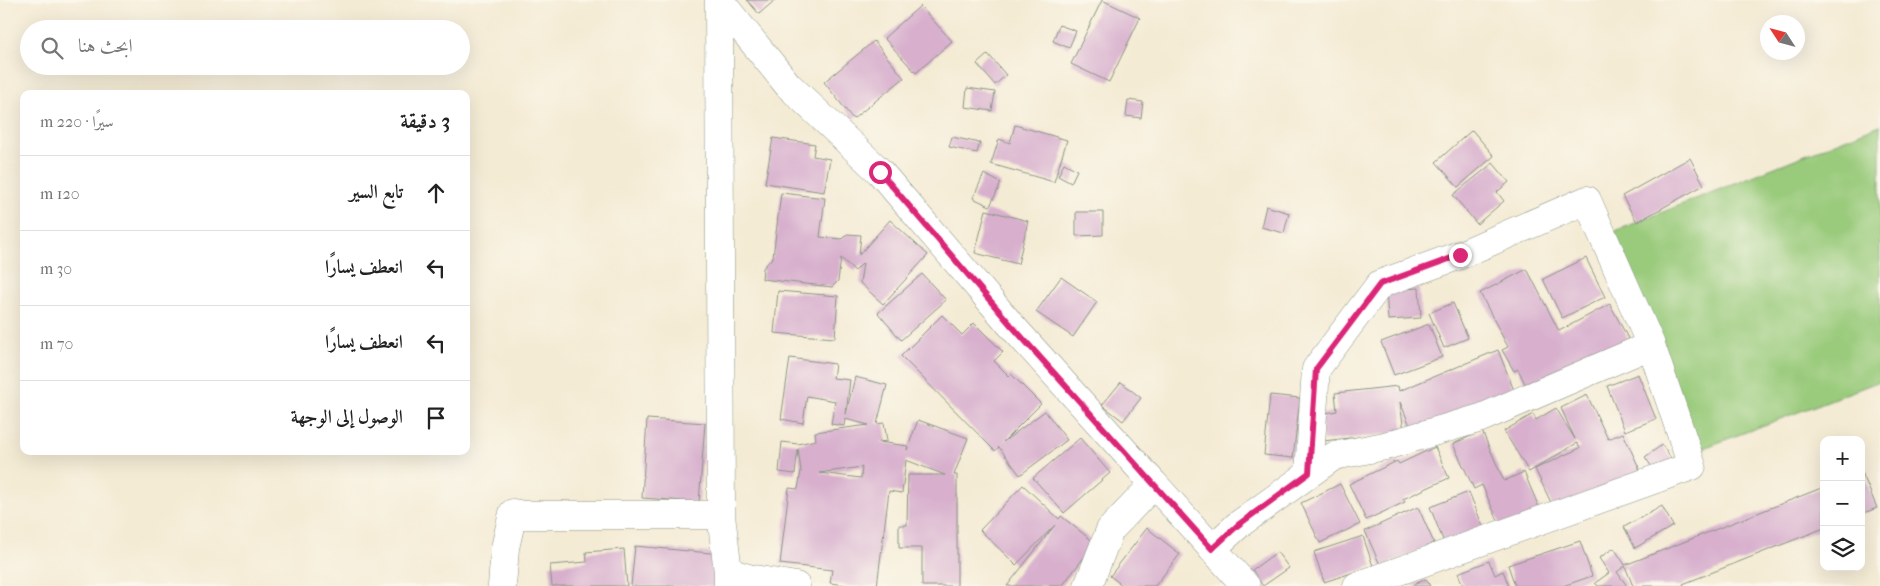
<!DOCTYPE html>
<html lang="ar">
<meta charset="utf-8">
<style>
:root{--surface:#fff;--page:#f6f6f6;--text:#222;--muted:#767676;--line:#e0e0e0}
body{margin:0;font-family:"IM FELL French Canon",Amiri,serif;background:var(--page);color:var(--text);direction:rtl}
.controls{position:absolute;right:15px;bottom:15px;display:grid;overflow:hidden;border-radius:10px;box-shadow:0 5px 20px #0002}
.controls button{width:45px;height:45px;display:grid;place-items:center;padding:0;border:0;border-bottom:1px solid var(--line);background:var(--surface);color:var(--text);font:25px sans-serif}
.compass{position:absolute;left:1760px;top:15px;width:45px;height:45px;border-radius:50%;background:var(--surface);box-shadow:0 5px 20px #0002;rotate:306deg}
.stop{position:absolute;width:15px;height:15px;margin:-11px;border:4px solid #db2777;border-radius:50%;background:#fff}
.stop.end{background:#db2777;border-color:#fff;box-shadow:0 1px 5px #0008}
.list{margin:0;padding:0;list-style:none}
h2{display:flex;justify-content:space-between;align-items:center;height:65px;margin:0;padding:0 20px;font-size:21px}
h2 small{font-size:16px;font-weight:400;color:var(--muted)}
.list li{display:grid;grid-template-columns:32px 1fr auto;gap:15px;align-items:center;box-sizing:border-box;height:75px;padding:0 20px;border-top:1px solid var(--line)}
.list b{display:block;font-size:19px;white-space:nowrap}
.list em{font-size:16px;font-style:normal;color:var(--muted)}
.icon{flex:none;width:28px;height:28px;fill:none;stroke:currentColor;stroke-width:2;stroke-linecap:round;stroke-linejoin:round}
.map{position:relative;flex:none;width:1880px;height:586px;overflow:hidden;direction:ltr}
.search{position:absolute;background:var(--surface);box-shadow:0 5px 20px #0002;left:20px;top:20px;width:450px;height:55px;display:flex;align-items:center;gap:12px;box-sizing:border-box;padding:0 18px;border-radius:28px;color:var(--muted);font-size:19px}
.panel{position:absolute;background:var(--surface);box-shadow:0 5px 20px #0002;left:20px;top:90px;width:450px;height:365px;border-radius:10px;direction:rtl}
.map>svg:first-child{display:block}
.green{fill:#9acb7b;stroke:#5c8458}
.building{fill:#d8b0ce;fill-rule:evenodd}
.lines{fill:none;stroke-linecap:round;stroke-linejoin:round}
.minor-casing{stroke:#8a9484;stroke-width:29}
.minor{stroke:#fff;stroke-width:28}
.route{stroke:#db2777;stroke-width:6}
</style>
<div class="map">
<svg width="1880" height="586" viewBox="0 0 1880 586">
<rect width="100%" height="100%" fill="#fbf7ec"/>
<filter id="ink" filterUnits="userSpaceOnUse"><feTurbulence type="fractalNoise" baseFrequency=".02" numOctaves="2"/><feDisplacementMap in="SourceGraphic" scale="10" xChannelSelector="R" yChannelSelector="G"/><feConvolveMatrix kernelMatrix="1 2 1 2 8 2 1 2 1" color-interpolation-filters="sRGB"/></filter>
<filter id="wash" filterUnits="userSpaceOnUse"><feTurbulence type="fractalNoise" baseFrequency=".0096" numOctaves="4" result="noise"/><feDisplacementMap in="SourceGraphic" scale="20" xChannelSelector="R" yChannelSelector="G"/><feGaussianBlur stdDeviation="1.12" result="paint"/><feColorMatrix in="noise" values="0 0 0 0 0 0 0 0 0 0 0 0 0 0 0 0 0 1.4 0 .05"/><feComposite in="paint" operator="in"/></filter>
<g filter="url(#wash)">
<rect width="100%" height="100%" fill="#f4ebd4"/>
<path class="green" d="M1880,125V381L1688,454L1603,236Z"/>
<g id="blocks">
<path class="building" d="M747,0H775L759,14Z
M1102,0L1140,18L1109,82L1071,64Z
M920,6L952,41L916,73L884,38Z
M1059,25L1076,31L1069,48L1053,41Z
M874,41L904,78L853,119L824,82Z
M988,54L1006,75L995,85L977,64Z
M967,88L995,92L992,111L965,107Z
M1128,100L1143,102L1141,118L1126,116Z
M1015,125L1067,140L1054,182L991,164L999,139L1010,143Z
M1472,130L1494,156L1458,187L1436,162Z
M952,137L980,143L977,153L949,147Z
M773,138L815,144L813,156L830,159L824,192L765,183Z
M1690,158L1704,185L1637,222L1622,196Z
M1064,163L1077,170L1071,183L1058,176Z
M1493,163L1509,182L1497,192L1504,201L1477,224L1453,195Z
M984,174L1001,183L990,206L973,198Z
M781,193L825,198L820,237L842,239L847,234L861,235L859,255L890,220L928,255L883,304L860,283L863,263L855,271L841,258L838,281L832,287L762,279L763,268L773,257Z
M1266,206L1289,213L1284,233L1261,227Z
M986,210L1028,221L1018,264L975,253Z
M1076,212H1103V235L1076,236Z
M1586,258L1605,297L1562,318L1543,279Z
M1527,269L1559,331L1610,304L1631,344L1529,392L1518,369L1514,371L1502,350L1508,347L1480,293Z
M922,274L946,300L901,340L878,313Z
M1061,277L1097,302L1073,337L1036,312Z
M1419,288L1421,318L1388,320L1386,290Z
M778,291L838,296L835,338L774,333Z
M1453,303L1468,338L1444,348L1429,313Z
M942,315L962,335L974,323L1003,352L994,361L1009,376L1011,374L1041,404L1003,442L1045,411L1067,440L1020,475L999,447L995,451L901,356Z
M1429,324L1442,357L1394,375L1381,342Z
M1498,350L1515,393L1414,435L1400,402L1404,432L1323,441L1320,414L1337,411L1335,393L1398,386L1399,391Z
M790,358L835,364L833,378L850,380L846,414L855,377L887,385L877,424L884,423L887,441L879,442L908,446L907,450L918,420L968,438L954,475H957V586H922V548H899V525H907L908,475H945L906,460L902,493L889,491L877,586H852L830,583L832,570L780,564L789,488L798,489L801,471L798,449L795,474L779,472L782,442L798,444L816,440L815,432L869,425L845,419L844,426L831,424L835,401L807,396L803,423L781,419ZM862,467L861,478L819,473Z
M1638,374L1656,419L1625,431L1607,386Z
M1121,382L1141,398L1123,421L1102,405Z
M1270,395L1300,398L1293,458L1264,455Z
M1587,395L1608,439L1623,433L1641,472L1556,513L1535,469L1580,448L1577,443L1529,472L1504,431L1533,414L1536,420L1556,408L1575,439L1561,408Z
M647,419L705,423L699,502L642,498Z
M1482,431L1504,481L1524,472L1543,517L1504,534L1482,485L1474,489L1453,444Z
M1080,438L1110,473L1064,513L1033,478Z
M1662,445L1675,464L1658,476L1645,457Z
M1435,447L1449,478L1403,499L1405,502L1366,520L1349,484L1397,461L1399,464Z
M1861,470L1877,508L1861,514Z
M1340,484L1360,524L1320,543L1301,503Z
M1023,485L1059,519L1061,516L1095,543L1062,586H1007L1055,525L1016,565L980,530Z
M1824,487V528L1683,584L1684,586H1633L1625,566L1617,572L1627,586H1598L1595,583L1609,573L1599,558L1614,548L1625,565Z
M1469,492L1484,529L1445,545L1430,507Z
M1662,506L1673,526L1635,548L1624,527Z
M1418,507L1434,543L1381,567L1365,531Z
M1147,528L1180,554L1155,586H1123L1110,576Z
M1363,536L1373,566L1324,582L1314,552Z
M1580,541L1592,576L1563,586H1515L1508,565Z
M635,546L721,554L718,586H631Z
M624,549L627,586H552L550,565L587,562L586,552Z
M1277,552L1289,568L1263,586L1252,570Z
M1489,561L1495,575L1503,571L1509,586H1463L1458,573Z
M1426,579L1430,586H1411Z"/>
</g>
</g>
<g filter="url(#ink)">
<use href="#blocks" fill-opacity="0" stroke="#8a9484" stroke-width="1"/>
<g class="lines">
<defs>
<path id="minor" d="M719,0L788,85L880,172L1011,325L1154,484L1110,530L1088,586
M719,0L721,515L728,572V586
M1309,473L1316,369L1380,284L1460,255L1587,200L1651,345
M1154,484L1246,586
M1212,549L1238,525L1334,456L1385,446L1481,418L1651,345L1692,466L1357,586
M728,572L748,578L796,586
M502,586L505,548L513,513L524,515H721"/>
</defs>
<use href="#minor" class="minor-casing"/>
<use href="#minor" class="minor"/>
</g>
</g>
<g class="lines" filter="url(#ink)">
<path class="route" d="M880,172L1011,325L1212,549L1238,525L1309,473L1316,369L1380,284L1460,255"/>
</g>
</svg>
<div class="controls">
<button>+</button>
<button>−</button>
<button><svg class="icon" aria-label="layers" viewBox="0 0 24 24"><path d="M12 4l9 5-9 5-9-5zM3 14l9 5 9-5"/></svg></button>
</div>
<svg class="compass" viewBox="-18 -18 36 36"><path d="M0-13l5 13h-10z" fill="#e53935"/><path d="M0 13l5-13h-10z" fill="#767676"/></svg>
<div class="stop" style="left:880px;top:172px"></div>
<div class="stop end" style="left:1460px;top:255px"></div>
<div class="search"><svg class="icon" aria-label="search" viewBox="0 0 24 24"><circle cx="10" cy="10" r="6"/><path d="M15 15l6 6"/></svg>ابحث هنا</div>
<section class="panel">
<h2>3 دقيقة<small>سيرًا · 220 m</small></h2>
<ul class="list">
<li><svg class="icon" aria-label="ahead" viewBox="0 0 24 24"><path d="M12 20V5M6 11l6-6 6 6"/></svg><div><b>تابع السير</b></div><em>120 m</em></li>
<li><svg class="icon" aria-label="left" viewBox="0 0 24 24"><path d="M17 20v-9H6M10 6l-5 5 5 5"/></svg><div><b>انعطف يسارًا</b></div><em>30 m</em></li>
<li><svg class="icon" aria-label="left" viewBox="0 0 24 24"><path d="M17 20v-9H6M10 6l-5 5 5 5"/></svg><div><b>انعطف يسارًا</b></div><em>70 m</em></li>
<li><svg class="icon" aria-label="arrive" viewBox="0 0 24 24"><path d="M6 21V4h12l-3 4 3 4H6"/></svg><div><b>الوصول إلى الوجهة</b></div></li>
</ul>
</section>
</div>
